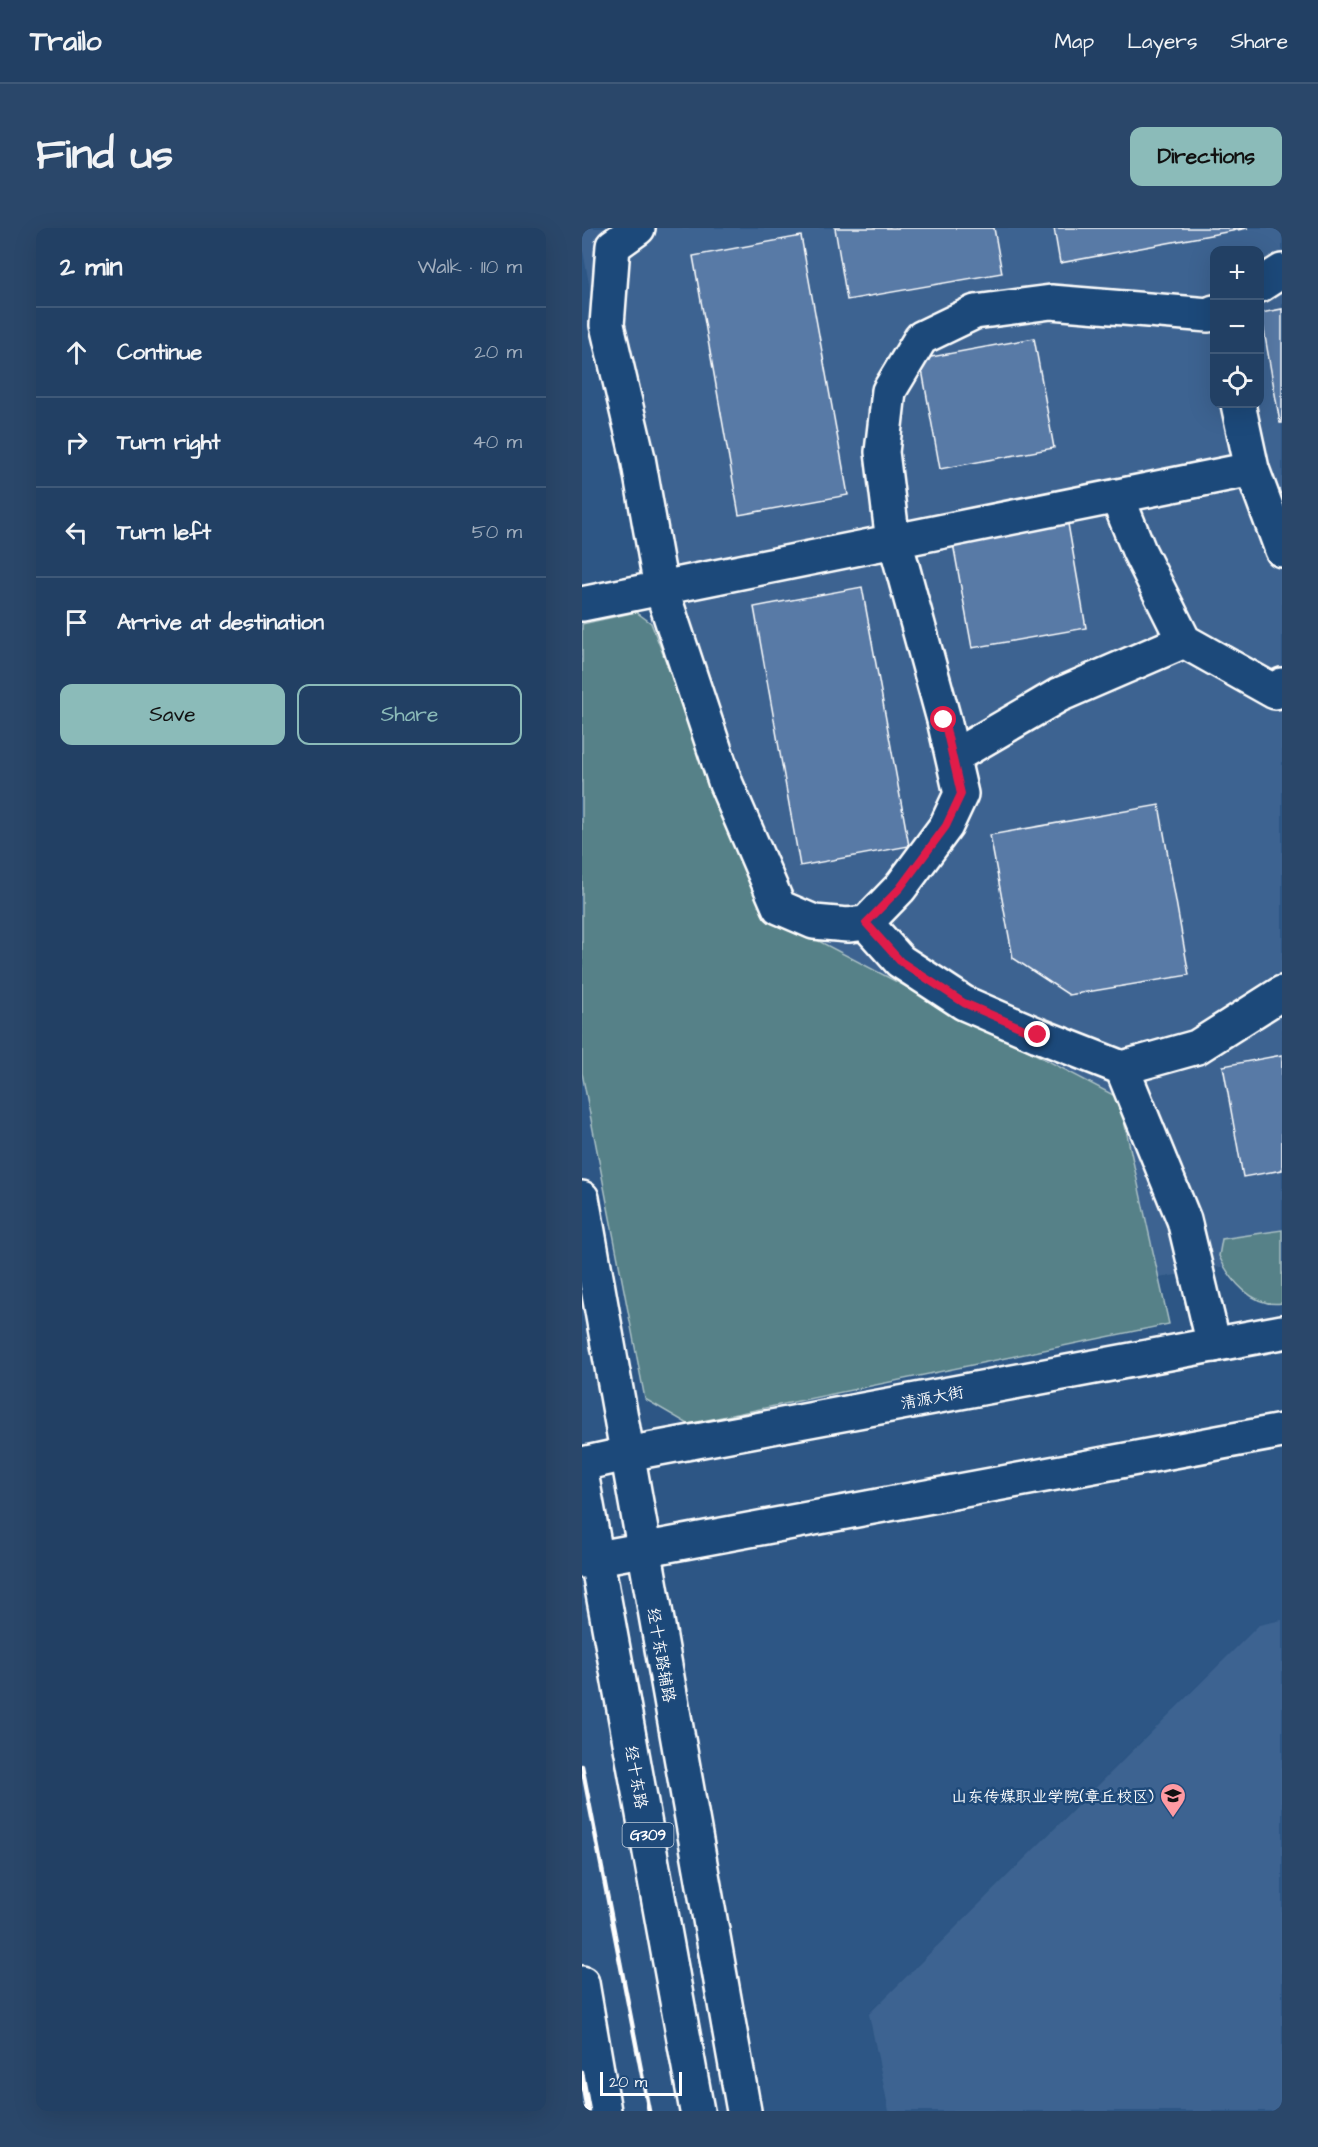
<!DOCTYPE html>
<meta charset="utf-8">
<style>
:root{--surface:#224064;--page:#2a476a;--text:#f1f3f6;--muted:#a2afbf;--line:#3f5978;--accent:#8bbbb9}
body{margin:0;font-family:"Architects Daughter","LXGW WenKai TC",sans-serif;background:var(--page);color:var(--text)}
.controls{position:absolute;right:18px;top:18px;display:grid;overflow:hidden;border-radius:12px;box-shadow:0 6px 24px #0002}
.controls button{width:54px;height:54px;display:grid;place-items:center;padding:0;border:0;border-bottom:2px solid var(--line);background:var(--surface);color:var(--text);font:30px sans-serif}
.scale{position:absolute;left:18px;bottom:15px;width:82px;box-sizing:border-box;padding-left:6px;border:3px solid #fff;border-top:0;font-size:16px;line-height:21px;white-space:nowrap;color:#fff;-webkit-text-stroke:4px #1f4a7a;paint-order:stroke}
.stop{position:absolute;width:18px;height:18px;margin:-14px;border:4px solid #e11d48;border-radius:50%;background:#fff}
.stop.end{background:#e11d48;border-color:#fff;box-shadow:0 2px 6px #0008}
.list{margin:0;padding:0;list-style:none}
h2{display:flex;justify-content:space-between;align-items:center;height:78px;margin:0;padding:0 24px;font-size:26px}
h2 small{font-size:20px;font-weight:400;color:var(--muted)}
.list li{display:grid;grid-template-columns:39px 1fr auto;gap:18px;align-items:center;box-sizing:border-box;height:90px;padding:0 24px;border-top:2px solid var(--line)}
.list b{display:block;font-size:22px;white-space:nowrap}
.list em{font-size:20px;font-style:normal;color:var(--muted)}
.actions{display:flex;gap:12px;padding:18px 24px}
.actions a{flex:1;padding:14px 0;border:2px solid var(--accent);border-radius:12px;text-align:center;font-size:21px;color:var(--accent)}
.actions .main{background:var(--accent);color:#111}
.icon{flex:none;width:33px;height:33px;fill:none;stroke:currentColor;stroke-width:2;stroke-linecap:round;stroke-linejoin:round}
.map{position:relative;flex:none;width:700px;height:1883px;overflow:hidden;border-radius:12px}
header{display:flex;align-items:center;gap:36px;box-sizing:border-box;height:84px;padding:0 30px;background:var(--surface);border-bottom:2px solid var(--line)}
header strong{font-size:28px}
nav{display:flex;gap:33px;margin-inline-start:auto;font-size:21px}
.intro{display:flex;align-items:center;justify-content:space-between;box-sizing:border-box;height:144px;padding:0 36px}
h1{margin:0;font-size:42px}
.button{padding:15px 27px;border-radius:12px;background:var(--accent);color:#111;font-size:21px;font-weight:700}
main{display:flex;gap:36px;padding:0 36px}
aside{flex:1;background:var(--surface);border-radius:12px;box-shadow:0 6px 24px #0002}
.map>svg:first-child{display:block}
.built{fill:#3e6491;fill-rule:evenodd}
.green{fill:#568188;stroke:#aac0c4;stroke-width:1.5}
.building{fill:#597aa6;stroke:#fff;stroke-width:1.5}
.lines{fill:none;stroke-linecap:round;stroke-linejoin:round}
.minor-casing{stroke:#fff;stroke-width:38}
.major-casing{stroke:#fff;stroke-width:38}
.highway-casing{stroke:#fff;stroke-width:38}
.minor{stroke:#1f4a7a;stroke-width:33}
.major{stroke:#1f4a7a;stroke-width:33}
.highway{stroke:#1f4a7a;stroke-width:33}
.rail{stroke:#fff;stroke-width:4.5}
.route{stroke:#e11d48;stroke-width:8}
.labels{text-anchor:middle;stroke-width:5;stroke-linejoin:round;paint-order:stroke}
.shield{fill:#1f4a7a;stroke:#bcc9d7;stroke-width:1.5}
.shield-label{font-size:15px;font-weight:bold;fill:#fff}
.street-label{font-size:16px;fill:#fff;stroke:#1f4a7a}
.poi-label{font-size:16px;fill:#fff;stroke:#1f4a7a;text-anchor:end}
</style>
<header>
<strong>Trailo</strong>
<nav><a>Map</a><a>Layers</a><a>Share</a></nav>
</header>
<div class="intro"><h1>Find us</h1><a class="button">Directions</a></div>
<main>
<aside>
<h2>2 min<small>Walk · 110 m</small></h2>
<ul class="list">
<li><svg class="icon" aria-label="ahead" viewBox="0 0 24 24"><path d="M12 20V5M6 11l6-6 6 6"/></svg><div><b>Continue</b></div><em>20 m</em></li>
<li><svg class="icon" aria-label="right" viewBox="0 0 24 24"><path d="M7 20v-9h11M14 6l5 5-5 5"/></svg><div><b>Turn right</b></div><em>40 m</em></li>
<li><svg class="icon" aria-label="left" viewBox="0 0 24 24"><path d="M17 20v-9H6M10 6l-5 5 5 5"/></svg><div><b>Turn left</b></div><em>50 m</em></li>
<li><svg class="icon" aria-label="arrive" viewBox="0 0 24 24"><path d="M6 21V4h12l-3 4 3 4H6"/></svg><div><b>Arrive at destination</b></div></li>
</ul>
<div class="actions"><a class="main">Save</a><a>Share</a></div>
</aside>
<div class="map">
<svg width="700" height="1883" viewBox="0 0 700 1883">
<rect width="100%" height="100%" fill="#2d5685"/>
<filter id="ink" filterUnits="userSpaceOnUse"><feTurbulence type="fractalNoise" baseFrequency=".0167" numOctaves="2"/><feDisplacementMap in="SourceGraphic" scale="12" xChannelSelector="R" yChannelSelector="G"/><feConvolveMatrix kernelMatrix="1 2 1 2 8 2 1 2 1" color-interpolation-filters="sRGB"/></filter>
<g filter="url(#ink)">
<path class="built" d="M0,0H700V1028L577,1050L537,870L181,684L69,395L0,17ZM632,22H678V176H632Z
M700,1392V1883H307L287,1786L677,1397Z"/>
<path class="green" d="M54,384L69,395L181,684L537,870L587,1096L106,1196L63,1171L0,845V396Z
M700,1002V1075C671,1080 648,1052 637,1028L640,1011Z"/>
<path class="building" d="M253,0H412L420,45L265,72Z
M472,0H666L478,35Z
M219,8L266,267L157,287L111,28Z
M700,81V195H698L679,85Z
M452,110L472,220L358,241L338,131Z
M485,290L504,400L390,420L370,310Z
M280,359L327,618L218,638L172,379Z
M577,577L607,747L487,767L431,730L408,607Z
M700,827V942L661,949L641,838Z"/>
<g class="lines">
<defs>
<path id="minor" d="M56,0L31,18L25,97L56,230L79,360L144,556L197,679L232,694L266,697L284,695L318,660L364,598L379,566L362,492L309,298L300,224L307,163L339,110L393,84L469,74L627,87L632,84
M678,57L700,43
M656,176L670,241L700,322
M535,268L557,323L602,413L693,464L700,457
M0,376L670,241
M371,529L477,467L602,413
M284,695L318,733L382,775L456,807L540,840L602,992L632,1117
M540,840L615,819L700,765
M0,970L162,1883"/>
<path id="major" d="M0,1236L45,1226L700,1104
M0,1333L700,1203"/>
<path id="highway" d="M0,1250L115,1883
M0,1755L22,1883"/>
</defs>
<use href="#minor" class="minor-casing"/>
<use href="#major" class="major-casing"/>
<use href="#highway" class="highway-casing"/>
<use href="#minor" class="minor"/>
<use href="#major" class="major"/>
<use href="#highway" class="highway"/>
<path class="rail" d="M0,1538L67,1883
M0,1844L7,1883"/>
</g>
</g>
<g class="lines" filter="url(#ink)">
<path class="route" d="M362,492L379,566L364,598L318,660L284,695L318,733L382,775L456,807"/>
</g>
<defs>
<symbol id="school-pin" viewBox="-11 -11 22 30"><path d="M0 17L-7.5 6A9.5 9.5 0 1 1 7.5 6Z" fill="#ff9aa2" stroke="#1f4a7a"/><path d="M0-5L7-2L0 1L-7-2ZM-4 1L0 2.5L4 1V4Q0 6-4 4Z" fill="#111"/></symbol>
</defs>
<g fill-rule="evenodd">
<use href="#school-pin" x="576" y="1553" width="30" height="40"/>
</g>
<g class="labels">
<rect class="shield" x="40.5" y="1595" width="51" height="24" rx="4.5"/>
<g class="shield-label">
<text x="66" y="1612">G309</text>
</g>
<g class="street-label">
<text transform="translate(350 1169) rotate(-11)" y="6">清源大街</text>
<text transform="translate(80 1427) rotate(80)" y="6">经十东路辅路</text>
<text transform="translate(55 1549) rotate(80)" y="6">经十东路</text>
</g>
<g class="poi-label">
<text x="572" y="1574">山东传媒职业学院(章丘校区)</text>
</g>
</g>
</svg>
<div class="controls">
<button>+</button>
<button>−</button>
<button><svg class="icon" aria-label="locate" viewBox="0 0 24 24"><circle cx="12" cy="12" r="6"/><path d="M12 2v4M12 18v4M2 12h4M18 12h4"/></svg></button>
</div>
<div class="scale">20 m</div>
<div class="stop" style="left:362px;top:492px"></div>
<div class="stop end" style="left:456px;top:807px"></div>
</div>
</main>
